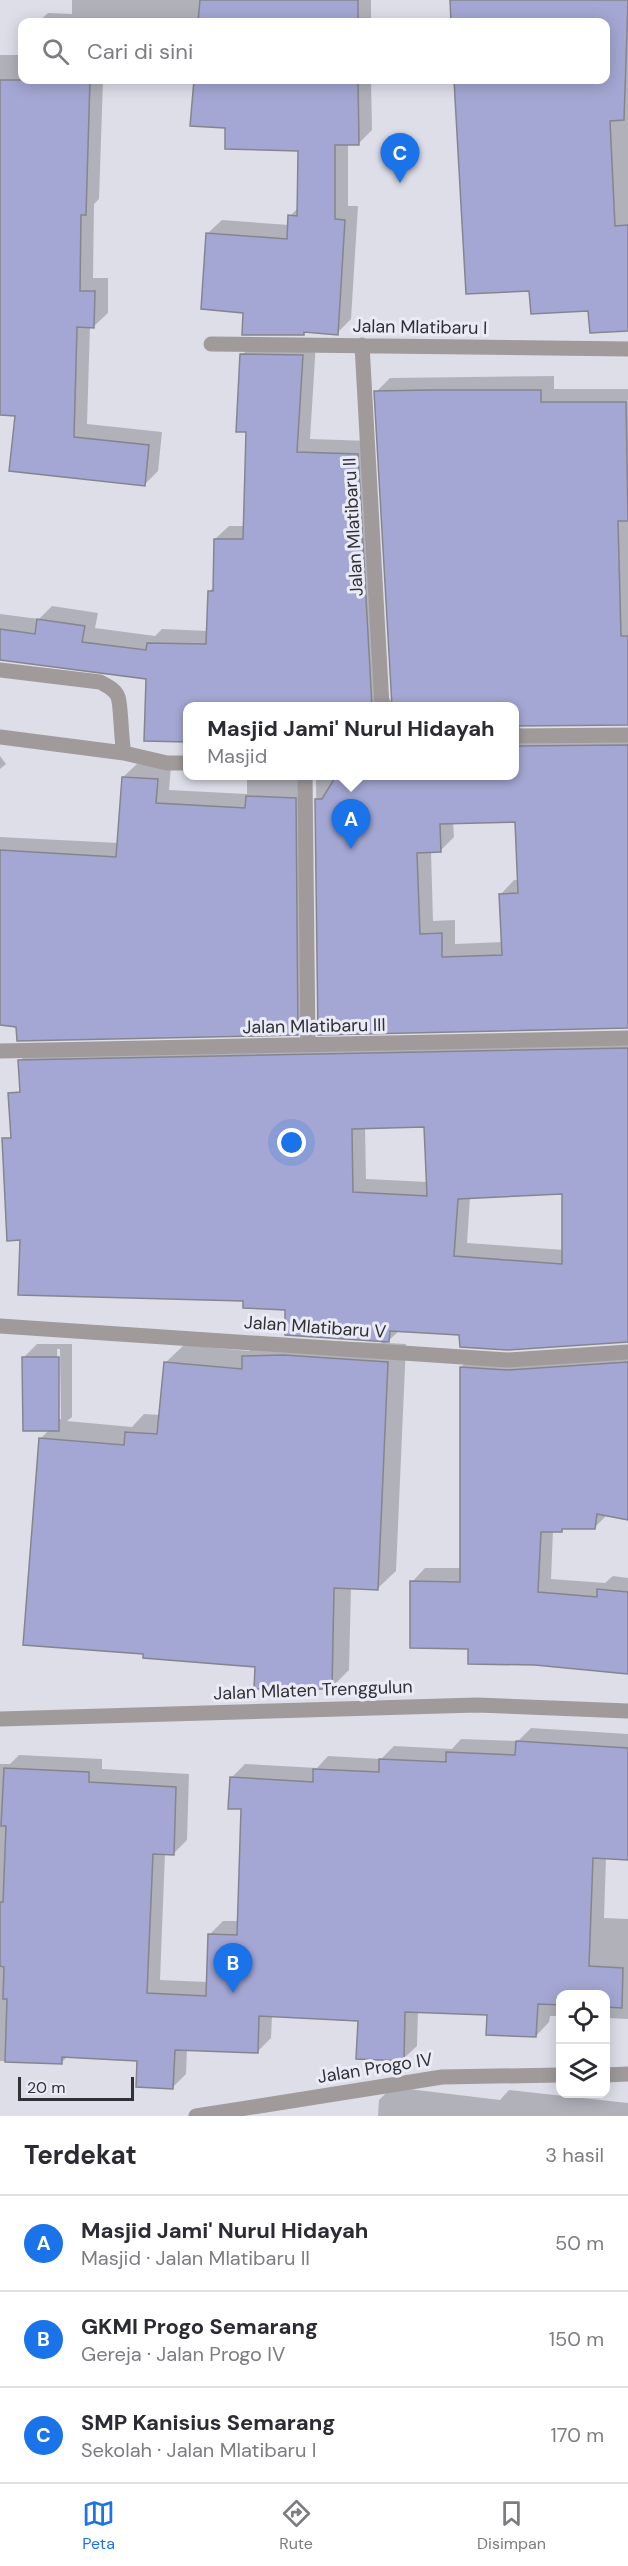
<!DOCTYPE html>
<html lang="id">
<meta charset="utf-8">
<style>
:root{--surface:#fff;--page:#f7f7f7;--text:#2b2b33;--muted:#7c7c81;--line:#e1e1e2;--accent:#1a73e8}
body{margin:0;font-family:"DM Sans",sans-serif;background:var(--page);color:var(--text)}
.controls{position:absolute;right:18px;bottom:18px;display:grid;overflow:hidden;border-radius:12px;box-shadow:0 3px 15px #0003}
.controls button{width:54px;height:54px;display:grid;place-items:center;padding:0;border:0;border-bottom:2px solid var(--line);background:var(--surface);color:var(--text);font:30px sans-serif}
.scale{position:absolute;left:18px;bottom:15px;width:116px;box-sizing:border-box;padding-left:6px;border:3px solid #303135;border-top:0;font-size:16px;line-height:21px;white-space:nowrap;color:#303135;-webkit-text-stroke:4px #eaebf6;paint-order:stroke}
.you{position:absolute;left:292px;top:1143px;width:21px;height:21px;margin:-15px;border:4px solid #fff;border-radius:50%;background:#1a73e8;box-shadow:0 0 0 9px #1a73e833}
.badge{display:grid;place-items:center;width:39px;height:39px;border-radius:50%;background:var(--accent);color:#fff;font-size:20px;font-weight:700}
.pin{position:absolute;translate:-50% -50px;filter:drop-shadow(0 2px 3px #0008)}
.pin::after{content:'';position:absolute;top:32px;width:21px;height:18px;background:inherit;clip-path:polygon(0 0,100% 0,50% 100%)}
.popup{position:absolute;left:183px;top:702px;width:336px;height:78px;box-sizing:border-box;display:grid;place-content:center;border-radius:12px;background:var(--surface);filter:drop-shadow(0 2px 4px #0005);font-size:20px;white-space:nowrap;color:var(--muted)}
.popup b{font-size:22px;color:var(--text)}
.popup::after{content:'';position:absolute;left:50%;top:100%;margin-left:-12px;border:12px solid transparent;border-top-color:var(--surface)}
.list{margin:0;padding:0;list-style:none}
h2{display:flex;justify-content:space-between;align-items:center;height:78px;margin:0;padding:0 24px;font-size:26px}
h2 small{font-size:20px;font-weight:400;color:var(--muted)}
.list li{display:grid;grid-template-columns:39px 1fr auto;gap:18px;align-items:center;box-sizing:border-box;height:96px;padding:0 24px;border-top:2px solid var(--line)}
.list b{display:block;font-size:22px;white-space:nowrap}
.list p{margin:0;font-size:20px;white-space:nowrap;color:var(--muted)}
.list em{font-size:20px;font-style:normal;color:var(--muted)}
.icon{flex:none;width:33px;height:33px;fill:none;stroke:currentColor;stroke-width:2;stroke-linecap:round;stroke-linejoin:round}
.map{position:relative;flex:none;width:628px;height:2116px;overflow:hidden}
.search{position:absolute;background:var(--surface);box-shadow:0 3px 15px #0003;left:18px;right:18px;top:18px;height:66px;display:flex;align-items:center;gap:15px;box-sizing:border-box;padding:0 21px;border-radius:12px;color:var(--muted);font-size:22px}
.sheet{height:366px;background:var(--surface)}
nav{display:flex;justify-content:space-around;align-items:center;box-sizing:border-box;height:84px;border-top:2px solid var(--line);background:var(--surface);font-size:16px;color:var(--muted)}
nav a{display:grid;justify-items:center;gap:3px}
nav .on{color:var(--accent)}
.map>svg:first-child{display:block}
.shadow{fill:#0003;fill-rule:evenodd}
.building{fill:#a4a7d3;stroke:#84858f;stroke-width:1.5;fill-rule:evenodd}
.lines{fill:none;stroke-linecap:round;stroke-linejoin:round}
.minor{stroke:#a09a9b;stroke-width:15}
.labels{text-anchor:middle;stroke-width:6;stroke-linejoin:round;paint-order:stroke}
.street-label{font-size:18px;fill:#303135;stroke:#eaebf6}
</style>
<div class="map">
<svg width="628" height="2116" viewBox="0 0 628 2116">
<rect width="100%" height="100%" fill="#dddee8"/>
<path class="shadow" d="M72,0H371V22H38L48,13L72,14Z
M451,0H628V330L590,310L531,289L468,292L456,80H606V22H452Z
M0,55H22V80H103L99,199L94,204L93,278H108V313L94,326H90L87,424L162,432L158,471L144,485L17,414H0Z
M194,80H371L372,130L358,144H348V206H358L351,319L337,333L307,331L303,334L245,311L208,233L222,220L289,225L290,216L299,207L300,149L227,127L192,124Z
M256,341L316,342L310,439L371,441L385,693L393,703L376,392L390,378L554,376V389H628V725H519L522,731L628,732V1027L319,1033L316,776H514V706H188L147,677L0,660V614L39,619L52,606L98,613L95,628L155,636L162,629L208,631L209,592L214,587L215,539L229,526H245L247,431L242,355ZM517,820L519,880H514L501,894L503,942L455,944V920L433,921L431,851H440L454,837L453,822Z
M0,756L6,764L0,769Z
M137,764L171,766L169,790L247,794V776H308L311,1020L298,1034L0,1025V837L119,843L123,777Z
M628,1035V1342L400,1330L386,1343L406,1344L396,1571L377,1589L351,1587L349,1670L331,1688L256,1665L40,1439L49,1430L24,1357L37,1344H72V1417L67,1421L132,1427L144,1414L160,1415L165,1363L184,1345L249,1351L262,1338L381,1343V1340L287,1308L245,1299L28,1087L20,1061L33,1047ZM425,1126L428,1182L366,1179L365,1127ZM563,1193L564,1250L467,1243L470,1197ZM57,1349H60L61,1419H58Z
M628,1350V1519L607,1515L594,1528L565,1527L561,1531H553L551,1579L605,1583L613,1576L628,1578V1673L470,1648L412,1582L425,1568H461V1367L475,1354Z
M531,1728L628,1734V1858L606,1857L604,1918L628,1919V2019L606,2018V1994H560V2016H550L549,2022L536,2036L488,2013L418,2011L417,2046L403,2059L359,2019L272,2015L271,2038L257,2052L187,2049L186,2074L173,2087L138,2059L68,2056L62,2062L0,2061V1764H10L19,1755L102,1759V1769L189,1774L187,1840L174,1853H165L160,1980L208,1982L210,1934L223,1921H239L242,1808L231,1778L245,1764L317,1768L328,1756L381,1759L394,1746L452,1749L461,1739L518,1741Z
M392,2087L500,2100L509,2090L628,2103V2116H378L379,2100Z"/>
<path class="building" d="M200,0H358V22H198Z
M450,0H628L624,120L610,121L615,226L628,225V331L590,333L588,311L531,314L529,291L466,294L454,80H606V22H451Z
M0,80H90L86,215H81L80,291H95L94,328L77,327L74,437L149,445L145,486L9,471L15,416L0,415Z
M194,80H358L359,145H335V219L345,220L338,335L304,332V335H242L243,313L201,309L206,233L287,239L288,215L297,216L298,151L225,149V128L190,126Z
M240,354L303,355L297,452L358,454L372,706H188V742L144,741L146,679L0,660V629L35,634L37,619L85,626L82,642L146,650L147,643L206,644L208,591H213L214,539H243L246,432H236Z
M431,390H541V402H626L628,521H618L621,636H628V725L514,726V706H392L374,391Z
M628,745V1028L318,1035L315,799H322L336,776H514V746ZM515,822L518,893L499,894L502,955L442,957V933L420,934L417,853L441,852L440,824Z
M122,777L158,779L156,803L245,808L246,796L296,798L298,1035L17,1041L16,1027L0,1025V850L116,857Z
M628,1048V1342L507,1350L460,1347L459,1335L390,1331L389,1342L285,1335V1310L243,1308V1301L18,1295L20,1240L7,1241L2,1138H11L8,1093L20,1092L18,1060ZM424,1127L427,1196L353,1192L352,1129ZM562,1194V1264L454,1256L458,1199Z
M242,1356L284,1355L388,1362L378,1590L334,1588L332,1689H254L255,1667L143,1658V1654L23,1645L39,1438L124,1445L125,1432L157,1434L164,1362L242,1369Z
M22,1357H59V1431H23Z
M628,1362V1520L597,1514L595,1529H562V1532H541L538,1592L597,1597V1589L628,1592V1674L535,1665L468,1664V1649L410,1648V1581L460,1582V1367L507,1370Z
M516,1741L628,1748V1860L593,1858L589,1966L623,1968L622,2008L606,2007V1995H561V2005L538,2004L536,2037L486,2035L487,2015L405,2012L404,2061L356,2059L358,2021L259,2016L258,2053L175,2050L173,2089L136,2087L137,2061L62,2057V2064L5,2062L7,1999H3L4,1967L0,1966V1902H3L6,1826H1L4,1768L89,1772V1782L176,1787L174,1855L153,1854L147,1993L206,1996L208,1934L237,1935L241,1809H228L230,1777L313,1782V1769L379,1772V1759L446,1762V1752L515,1755Z"/>
<g class="lines">
<path class="minor" d="M211,344L628,349
M362,345L382,706
M0,670L100,682C107,686 115,689 118,697C121,704 121,740 124,753L167,763H188
M514,736L628,735
M0,737L124,753
M305,776L308,1045
M0,1051L628,1038
M0,1326L507,1360L628,1352
M0,1719L477,1705L628,1711
M606,2075L628,2074
M196,2116L442,2077L560,2075"/>
</g>
<g class="labels">
<g class="street-label">
<text transform="translate(420 327) rotate(1)" y="6">Jalan Mlatibaru I</text>
<text transform="translate(353 527) rotate(-93)" y="6">Jalan Mlatibaru II</text>
<text transform="translate(314 1026) rotate(-1)" y="6">Jalan Mlatibaru III</text>
<text transform="translate(315 1327) rotate(4)" y="6">Jalan Mlatibaru V</text>
<text transform="translate(313 1690) rotate(-2)" y="6">Jalan Mlaten Trenggulun</text>
<text transform="translate(375 2068) rotate(-9)" y="6">Jalan Progo IV</text>
</g>
</g>
</svg>
<div class="controls">
<button><svg class="icon" aria-label="locate" viewBox="0 0 24 24"><circle cx="12" cy="12" r="6"/><path d="M12 2v4M12 18v4M2 12h4M18 12h4"/></svg></button>
<button><svg class="icon" aria-label="layers" viewBox="0 0 24 24"><path d="M12 4l9 5-9 5-9-5zM3 14l9 5 9-5"/></svg></button>
</div>
<div class="scale">20 m</div>
<div class="you"></div>
<div class="pin badge" style="left:351px;top:849px">A</div>
<div class="popup"><b>Masjid Jami' Nurul Hidayah</b>Masjid</div>
<div class="pin badge" style="left:233px;top:1993px">B</div>
<div class="pin badge" style="left:400px;top:183px">C</div>
<div class="search"><svg class="icon" aria-label="search" viewBox="0 0 24 24"><circle cx="10" cy="10" r="6"/><path d="M15 15l6 6"/></svg>Cari di sini</div>
</div>
<section class="sheet">
<h2>Terdekat<small>3 hasil</small></h2>
<ul class="list">
<li><span class="badge">A</span><div><b>Masjid Jami' Nurul Hidayah</b><p>Masjid · Jalan Mlatibaru II</p></div><em>50 m</em></li>
<li><span class="badge">B</span><div><b>GKMI Progo Semarang</b><p>Gereja · Jalan Progo IV</p></div><em>150 m</em></li>
<li><span class="badge">C</span><div><b>SMP Kanisius Semarang</b><p>Sekolah · Jalan Mlatibaru I</p></div><em>170 m</em></li>
</ul>
</section>
<nav>
<a class="on"><svg class="icon" aria-label="map" viewBox="0 0 24 24"><path d="M3 6l6-2 6 2 6-2v14l-6 2-6-2-6 2zM9 4v14M15 6v14"/></svg>Peta</a>
<a><svg class="icon" aria-label="directions" viewBox="0 0 24 24"><path d="M12 3l9 9-9 9-9-9zM9 14v-3h6M13 9l2 2-2 2"/></svg>Rute</a>
<a><svg class="icon" aria-label="saved" viewBox="0 0 24 24"><path d="M7 4h10v16l-5-4-5 4z"/></svg>Disimpan</a>
</nav>
